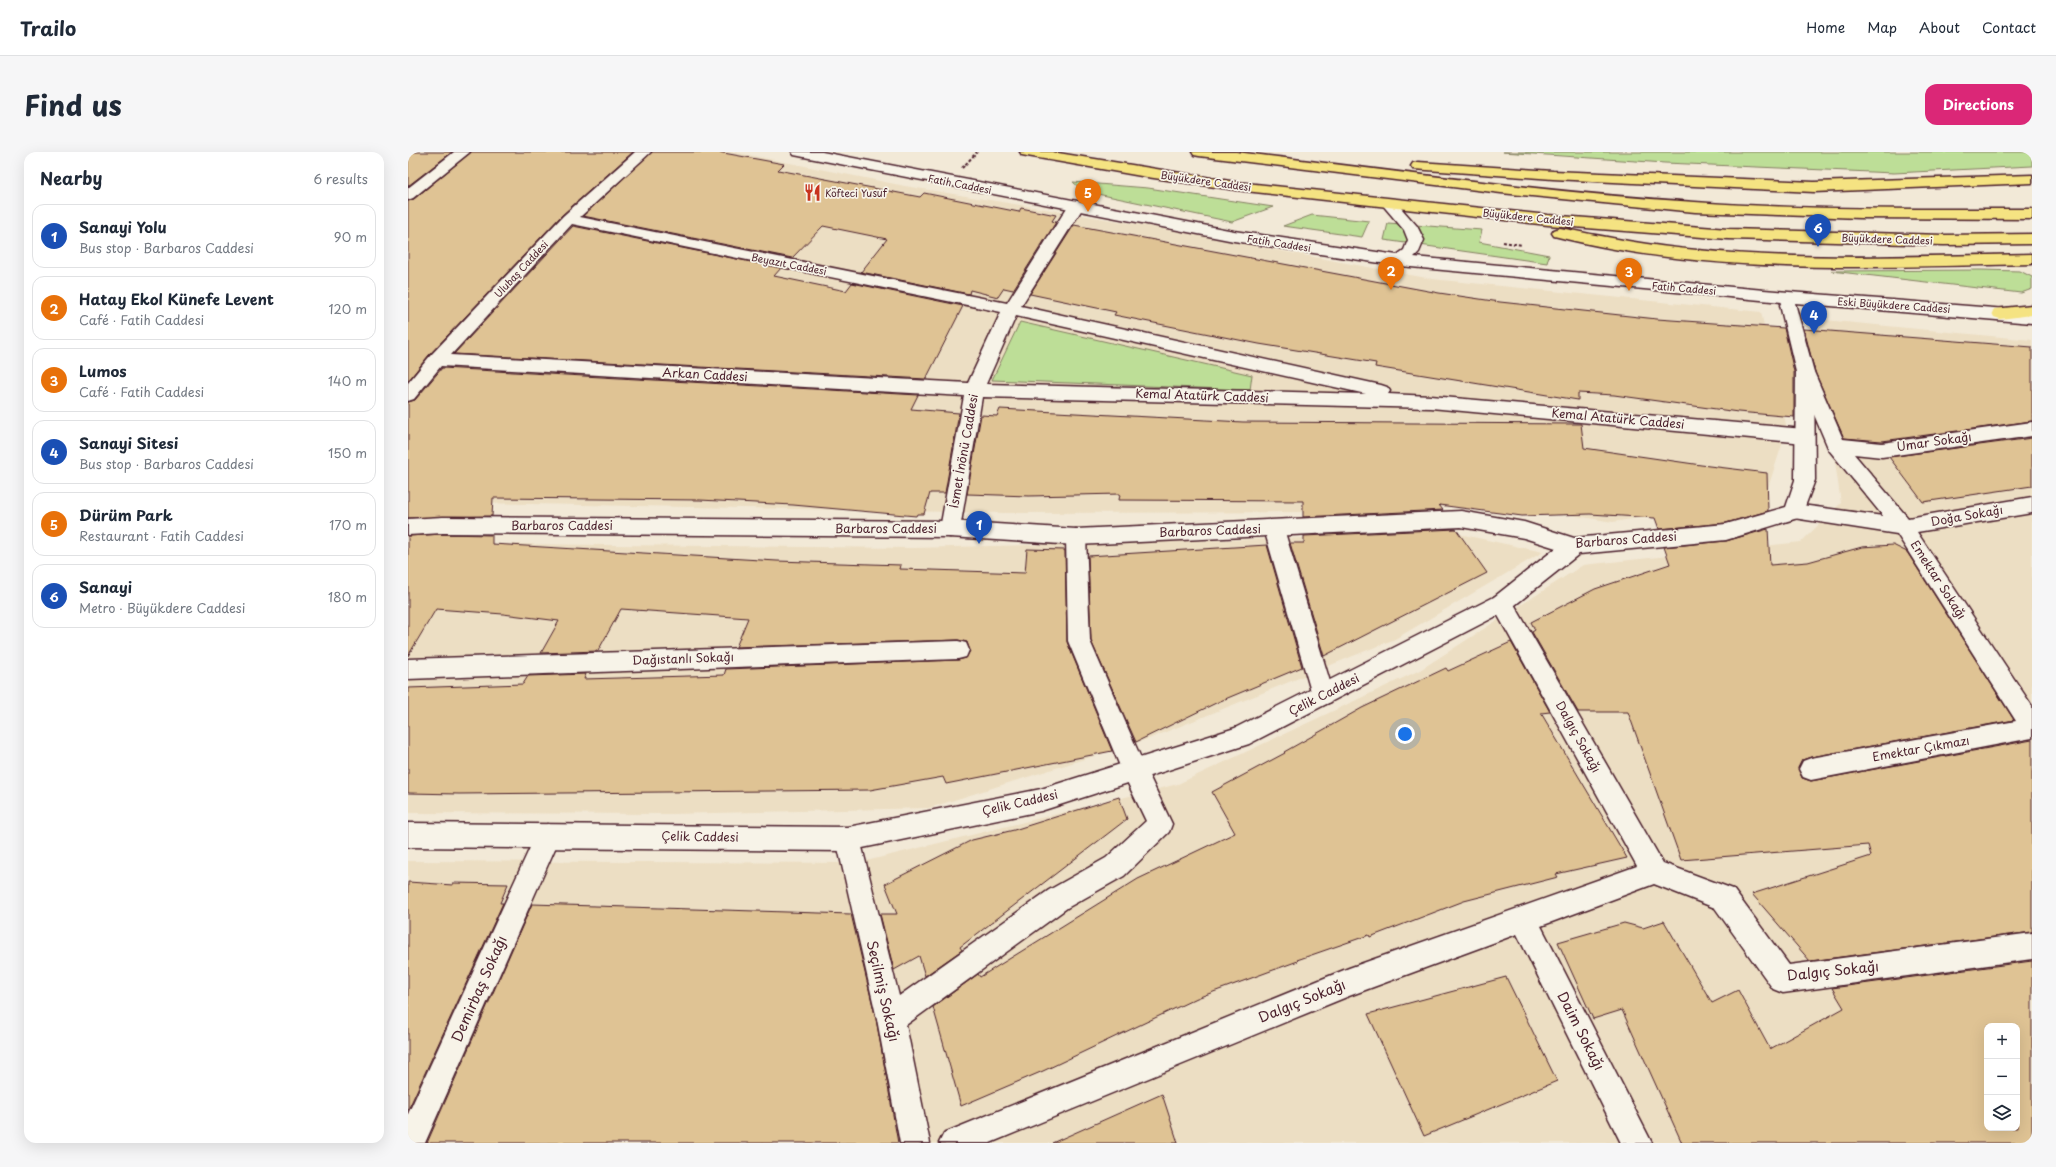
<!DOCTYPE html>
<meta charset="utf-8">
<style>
:root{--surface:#fff;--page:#f6f6f7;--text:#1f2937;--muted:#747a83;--line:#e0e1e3;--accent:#db2777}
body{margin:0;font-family:"Playpen Sans",sans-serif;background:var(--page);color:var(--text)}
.controls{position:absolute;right:12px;bottom:12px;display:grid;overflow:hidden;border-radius:8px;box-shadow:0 4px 16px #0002}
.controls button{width:36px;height:36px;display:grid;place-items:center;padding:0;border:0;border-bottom:1px solid var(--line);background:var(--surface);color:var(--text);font:20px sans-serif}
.you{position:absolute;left:997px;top:582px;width:14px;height:14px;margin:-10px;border:3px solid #fff;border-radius:50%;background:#1a73e8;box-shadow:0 0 0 6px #1a73e833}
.badge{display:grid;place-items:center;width:26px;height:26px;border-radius:50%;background:var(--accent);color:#fff;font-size:13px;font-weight:700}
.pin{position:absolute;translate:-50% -33px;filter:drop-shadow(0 1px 2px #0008)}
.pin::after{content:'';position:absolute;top:21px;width:14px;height:12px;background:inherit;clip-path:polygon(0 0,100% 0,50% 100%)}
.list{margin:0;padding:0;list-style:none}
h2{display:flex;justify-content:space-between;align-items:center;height:52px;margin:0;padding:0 16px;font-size:17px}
h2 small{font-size:13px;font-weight:400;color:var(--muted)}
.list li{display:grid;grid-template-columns:26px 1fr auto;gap:12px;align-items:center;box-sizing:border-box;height:64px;margin:0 8px 8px;padding:0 8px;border:1px solid var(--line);border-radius:12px}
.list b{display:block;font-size:15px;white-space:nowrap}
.list p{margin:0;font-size:13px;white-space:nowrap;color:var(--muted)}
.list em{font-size:13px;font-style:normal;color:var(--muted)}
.icon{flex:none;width:22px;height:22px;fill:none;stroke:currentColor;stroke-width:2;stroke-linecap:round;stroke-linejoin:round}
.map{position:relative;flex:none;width:1624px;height:991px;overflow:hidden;border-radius:12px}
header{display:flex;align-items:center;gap:24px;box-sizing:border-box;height:56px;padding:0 20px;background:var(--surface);border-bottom:1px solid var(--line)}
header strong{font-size:19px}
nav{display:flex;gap:22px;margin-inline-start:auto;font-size:14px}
.intro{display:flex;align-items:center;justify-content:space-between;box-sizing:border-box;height:96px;padding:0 24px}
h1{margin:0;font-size:28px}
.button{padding:10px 18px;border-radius:12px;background:var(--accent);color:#fff;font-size:14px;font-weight:700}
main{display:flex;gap:24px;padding:0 24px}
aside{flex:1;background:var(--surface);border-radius:12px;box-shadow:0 4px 16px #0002}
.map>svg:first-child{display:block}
.built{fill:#ecdec3;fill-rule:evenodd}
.green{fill:#bdde97;stroke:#847e61}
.building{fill:#dfc394;stroke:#4a1f2b;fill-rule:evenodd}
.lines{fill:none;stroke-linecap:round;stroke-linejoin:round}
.minor-casing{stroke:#4a1f2b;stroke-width:3}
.tertiary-casing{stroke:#4a1f2b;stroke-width:3}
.primary-casing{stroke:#4a1f2b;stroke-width:3}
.path{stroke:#4a1f2b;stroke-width:2;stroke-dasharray:3 2;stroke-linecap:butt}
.minor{fill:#f7f3e8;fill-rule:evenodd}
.tertiary{fill:#f7f3e8;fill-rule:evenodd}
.primary{fill:#f5e382;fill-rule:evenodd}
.path-bridge{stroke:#4a1f2b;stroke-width:2;stroke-dasharray:3 2;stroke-linecap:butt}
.labels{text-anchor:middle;stroke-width:3.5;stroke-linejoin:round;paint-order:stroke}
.far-street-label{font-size:10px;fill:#4a1f2b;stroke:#f7f3e8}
.far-poi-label{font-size:10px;fill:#4a1f2b;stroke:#f7f3e8;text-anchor:start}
.street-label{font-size:12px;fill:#4a1f2b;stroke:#f7f3e8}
.near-street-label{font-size:14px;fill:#4a1f2b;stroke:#f7f3e8}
</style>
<header>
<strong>Trailo</strong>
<nav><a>Home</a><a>Map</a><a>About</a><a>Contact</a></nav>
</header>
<div class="intro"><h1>Find us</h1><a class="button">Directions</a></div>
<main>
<aside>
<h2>Nearby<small>6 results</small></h2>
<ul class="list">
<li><span class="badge" style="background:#1a4fb4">1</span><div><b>Sanayi Yolu</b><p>Bus stop · Barbaros Caddesi</p></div><em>90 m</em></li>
<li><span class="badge" style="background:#e8710a">2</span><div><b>Hatay Ekol Künefe Levent</b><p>Café · Fatih Caddesi</p></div><em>120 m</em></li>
<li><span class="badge" style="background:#e8710a">3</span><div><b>Lumos</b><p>Café · Fatih Caddesi</p></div><em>140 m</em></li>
<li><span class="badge" style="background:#1a4fb4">4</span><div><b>Sanayi Sitesi</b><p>Bus stop · Barbaros Caddesi</p></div><em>150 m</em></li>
<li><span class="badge" style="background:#e8710a">5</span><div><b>Dürüm Park</b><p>Restaurant · Fatih Caddesi</p></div><em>170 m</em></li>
<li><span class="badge" style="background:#1a4fb4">6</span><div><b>Sanayi</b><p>Metro · Büyükdere Caddesi</p></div><em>180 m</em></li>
</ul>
</aside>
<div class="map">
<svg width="1624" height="991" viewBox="0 0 1624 991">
<rect width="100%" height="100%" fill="#f2e9d7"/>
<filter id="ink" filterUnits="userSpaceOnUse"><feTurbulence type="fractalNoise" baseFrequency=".025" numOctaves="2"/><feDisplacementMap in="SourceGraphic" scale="8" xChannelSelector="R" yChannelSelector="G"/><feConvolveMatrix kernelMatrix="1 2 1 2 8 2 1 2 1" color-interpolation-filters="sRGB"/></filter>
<g filter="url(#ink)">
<path class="built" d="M0,0H326L497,34L734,73L1024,127L1353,160L1379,277L1357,345L1205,370L1095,352L921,360L598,361L13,350L0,352Z
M1406,167L1624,188V991H0V709L450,711L770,632L1012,518L1175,413L1393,390L1433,351ZM1579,874H1609V976H1579Z
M1051,382L1135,400L987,487L743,586L521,656L262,662L0,661V391L505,396Z"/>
<path class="green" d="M1095,0H1624V14L1486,21L1257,11Z
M665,30L740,36L865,55L824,70L675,39Z
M904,63L961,69L954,85L875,74Z
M980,71L1074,78L1071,90L1141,103L1139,111L976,88Z
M1573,118L1612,119L1624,125V137L1613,141L1423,119Z
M612,170L844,223L842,238L584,228Z"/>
<path class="building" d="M0,0H44L0,34Z
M63,0H225L154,63L21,203L0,229V49L6,47Z
M244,0H310L376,12L370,18L512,45L516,41L611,60L613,56L648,63L644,69L648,70L605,138L596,136L590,145L562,138L561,142L453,120L479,87L415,74L384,106L175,64Z
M666,73L1031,141L1092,150L1249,167L1376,176L1386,220V265L1330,260L1206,243L1170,241V248L967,215L968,211L851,192L706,163L708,160L622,142Z
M165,74L373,116L366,124L438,139L444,131L555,154L518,227L46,202Z
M1396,177L1624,195V269L1474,289L1436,286L1407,220Z
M34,216L510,243L503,257L551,261L537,341H522L516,362H509L508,364L385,353L292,348L85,346L84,364L0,366V250L7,248Z
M592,257L835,270L1173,272L1176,296L1293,313L1359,321L1360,359L1318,371L1251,377L1247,366L1182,362L1114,364L1031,353L1035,358L895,365V349L711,348L712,342L621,344L559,342L573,263L589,264Z
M1624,286V334L1515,350L1481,305Z
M1048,377L1079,421L916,504L882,391H896V384Z
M1360,377L1362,413L1400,410L1454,395L1485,393L1499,400L1606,568L1403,605L1394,608L1390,616L1394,626L1403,629L1624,588V780L1402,809L1344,742L1463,704L1460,693L1273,708L1220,560H1170L1124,480L1127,478L1123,470L1187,437L1262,412L1256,395L1318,389Z
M35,382L84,383V392L369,409L493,413L492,417L617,421L619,397L657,398L659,490L704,599L538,632L535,625L462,638L51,642L0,641V536L115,532L120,524L178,522L176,527L316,523L318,517L550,508L558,506L562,499L559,490L550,488L328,495L340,466L213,457L190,499L133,501L151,469L95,462L28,457L0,504V384Z
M859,393L894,515L810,550L728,590L683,489L680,404Z
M1103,490L1142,560L1133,561L1219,706L1148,722L1150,725L1056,749L962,785L961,783L889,808L890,809L789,846L635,919L553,954L525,855L570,822L572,825L730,727L827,681L804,640L877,601L876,600L954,556L1038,516L1040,519Z
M711,645L719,667L552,795L554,798L517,824L511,804L486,818L472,762H489L477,732L564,688L606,678Z
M0,730L45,733V731L100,732L92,751H95L0,958Z
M124,752L443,762L468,867L490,991H19Z
M1256,769L1304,851L1330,838L1362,897L1436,856L1424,836L1624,809V991H1274L1214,858L1185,867L1150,790L1216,771L1235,776ZM1579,874H1609V976H1579Z
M1098,825L1149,929L1016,984L960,862Z
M754,942L770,991H644Z"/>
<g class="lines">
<defs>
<path id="minor" d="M46,0H62L5,46L0,48V36Z
M227,0H243L172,65L599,151L660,54L663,51H673L676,54L613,154L973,233L979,235L982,239L980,242L1023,244L1396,277L1403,279L1405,284L1403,289L1396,291L1023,256L574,245L552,377L549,383L542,385L535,383L532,377L556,244L33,214L6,247L0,249V231L22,204L155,64ZM164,72L593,160L560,231L43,203ZM608,164L958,242L578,232Z
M1397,214L1403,216L1406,220L1435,287L1474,291L1624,270V284L1474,305L1446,302L1500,366L1624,345V361L1509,380L1624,554V586L1403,628L1395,625L1391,617L1395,609L1403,606L1608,569L1489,382L1379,365L1376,360L1379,355L1386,352L1475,364L1421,298L1388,220L1391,216Z
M866,369L873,371L876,377L926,543L923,550L915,553L907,550L904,543L856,377L859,371Z
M668,377L675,379L678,385L682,489L736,613L764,672L761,680L716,724L659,756L498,873L522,991H492L469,867L428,687L431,679L440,675L449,679L452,687L491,844L641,738L698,706L738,669L714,619L660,489L658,385L661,379Z
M1094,442L1102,445L1255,711L1325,737L1381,813L1624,781V807L1375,841L1365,837L1307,756L1246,732L1133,774L1244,991H1213L1109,782L941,844L582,991H531L536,981L941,816L1229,714L1083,451L1086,445Z
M550,489L558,491L561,498L558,505L550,507L0,527V507Z
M140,672L149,676L152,684L149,692L17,991H0V962L131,676Z"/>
<path id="tertiary" d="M384,0H414L826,79L989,103L996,98L1000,88L996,78L973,51L976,48H986L1009,74L1016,88L1011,100L1006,105L1356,138L1624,159V171L1387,151L1406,220L1407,328L1393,365L1318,388L1171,402L1102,457L841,592L633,659L440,699L0,695V671L440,675L633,637L827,576L1086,445L1148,396L1116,386L1053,375L668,393L542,385L35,381L0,383V367L35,365L542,369L668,377L1053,359L1116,370L1166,386L1318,372L1378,355L1387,328L1388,220L1372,153L1374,150L992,114L826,89L391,4L386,3Z"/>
<path id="primary" d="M612,0H644L828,30L1140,63L1320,77L1536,83L1624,82V92L1536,93L1320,87L1140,73L828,38L739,25L619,4L614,3Z
M784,0H828C980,18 1133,40 1287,50C1399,58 1512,57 1624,57V67L1452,66L1287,60L1093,41L791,4L786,3Z
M1010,10L1145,19L1406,30L1624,23V31L1406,40L1145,27L1005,17L1003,14L1005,11Z
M1152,76C1197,85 1243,94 1289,98C1400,109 1512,104 1624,102V112C1465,115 1302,124 1146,84L1144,81L1146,78Z
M1624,153V163L1592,167L1586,165L1584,161L1586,157Z"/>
</defs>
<use href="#minor" class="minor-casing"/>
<use href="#tertiary" class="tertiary-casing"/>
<use href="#primary" class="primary-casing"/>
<path class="path" d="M1095,90L1114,93"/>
<use href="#minor" class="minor"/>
<use href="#tertiary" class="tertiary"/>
<use href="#primary" class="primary"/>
<path class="path-bridge" d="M554,16L569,0"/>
</g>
</g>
<defs>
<symbol id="restaurant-bare" viewBox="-9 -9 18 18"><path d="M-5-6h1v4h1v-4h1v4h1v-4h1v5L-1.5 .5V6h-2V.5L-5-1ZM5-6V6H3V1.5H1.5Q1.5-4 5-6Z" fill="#c8321e" stroke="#f7f3e8" stroke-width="2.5" paint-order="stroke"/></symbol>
</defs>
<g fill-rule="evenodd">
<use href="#restaurant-bare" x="392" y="28" width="25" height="25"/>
</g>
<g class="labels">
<g class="far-street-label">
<text transform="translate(798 29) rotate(8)" y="4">Büyükdere Caddesi</text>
<text transform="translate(552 32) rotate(11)" y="4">Fatih Caddesi</text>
<text transform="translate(1120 65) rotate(6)" y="4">Büyükdere Caddesi</text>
<text transform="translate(1479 87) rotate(2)" y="4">Büyükdere Caddesi</text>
<text transform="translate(871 91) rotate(9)" y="4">Fatih Caddesi</text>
<text transform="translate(381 112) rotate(11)" y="4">Beyazıt Caddesi</text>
<text transform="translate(113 117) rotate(-47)" y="4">Ulubaş Caddesi</text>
<text transform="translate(1276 136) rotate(5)" y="4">Fatih Caddesi</text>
<text transform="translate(1486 153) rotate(4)" y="4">Eski Büyükdere Caddesi</text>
</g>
<g class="far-poi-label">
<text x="417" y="45">Köfteci Yusuf</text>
</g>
<g class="street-label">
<text transform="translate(297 223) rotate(3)" y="4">Arkan Caddesi</text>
<text transform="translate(794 244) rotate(2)" y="4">Kemal Atatürk Caddesi</text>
<text transform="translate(1210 267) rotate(5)" y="4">Kemal Atatürk Caddesi</text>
<text transform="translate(1526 290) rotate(-8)" y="4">Umar Sokağı</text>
<text transform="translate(556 299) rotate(-80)" y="4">İsmet İnönü Caddesi</text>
<text transform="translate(1559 364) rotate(-10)" y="4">Doğa Sokağı</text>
<text x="154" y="378">Barbaros Caddesi</text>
<text x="478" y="381">Barbaros Caddesi</text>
<text transform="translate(802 379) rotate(-2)" y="4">Barbaros Caddesi</text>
<text transform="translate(1218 388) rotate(-4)" y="4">Barbaros Caddesi</text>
<text transform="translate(1530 428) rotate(57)" y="4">Emektar Sokağı</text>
<text transform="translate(275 507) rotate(-2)" y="4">Dağıstanlı Sokağı</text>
<text transform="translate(916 543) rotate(-27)" y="4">Çelik Caddesi</text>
<text transform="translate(1170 585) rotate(61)" y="4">Dalgıç Sokağı</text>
<text transform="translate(1513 597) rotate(-10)" y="4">Emektar Çıkmazı</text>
<text transform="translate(612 651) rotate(-13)" y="4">Çelik Caddesi</text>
<text transform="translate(292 685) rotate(1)" y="4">Çelik Caddesi</text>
</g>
<g class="near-street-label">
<text transform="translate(1425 819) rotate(-6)" y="5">Dalgıç Sokağı</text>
<text transform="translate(71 837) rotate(-66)" y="5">Demirbaş Sokağı</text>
<text transform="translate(475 839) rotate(77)" y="5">Seçilmiş Sokağı</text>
<text transform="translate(894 849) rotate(-22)" y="5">Dalgıç Sokağı</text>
<text transform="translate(1173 879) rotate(63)" y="5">Daim Sokağı</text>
</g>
</g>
</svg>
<div class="controls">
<button>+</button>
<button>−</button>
<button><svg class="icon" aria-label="layers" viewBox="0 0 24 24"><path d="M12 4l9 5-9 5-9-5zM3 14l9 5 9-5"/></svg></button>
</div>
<div class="you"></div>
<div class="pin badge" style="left:571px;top:392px;background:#1a4fb4">1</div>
<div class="pin badge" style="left:983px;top:138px;background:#e8710a">2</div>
<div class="pin badge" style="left:1221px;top:139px;background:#e8710a">3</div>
<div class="pin badge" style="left:1406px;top:182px;background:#1a4fb4">4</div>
<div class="pin badge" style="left:680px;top:60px;background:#e8710a">5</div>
<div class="pin badge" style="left:1410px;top:95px;background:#1a4fb4">6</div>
</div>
</main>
